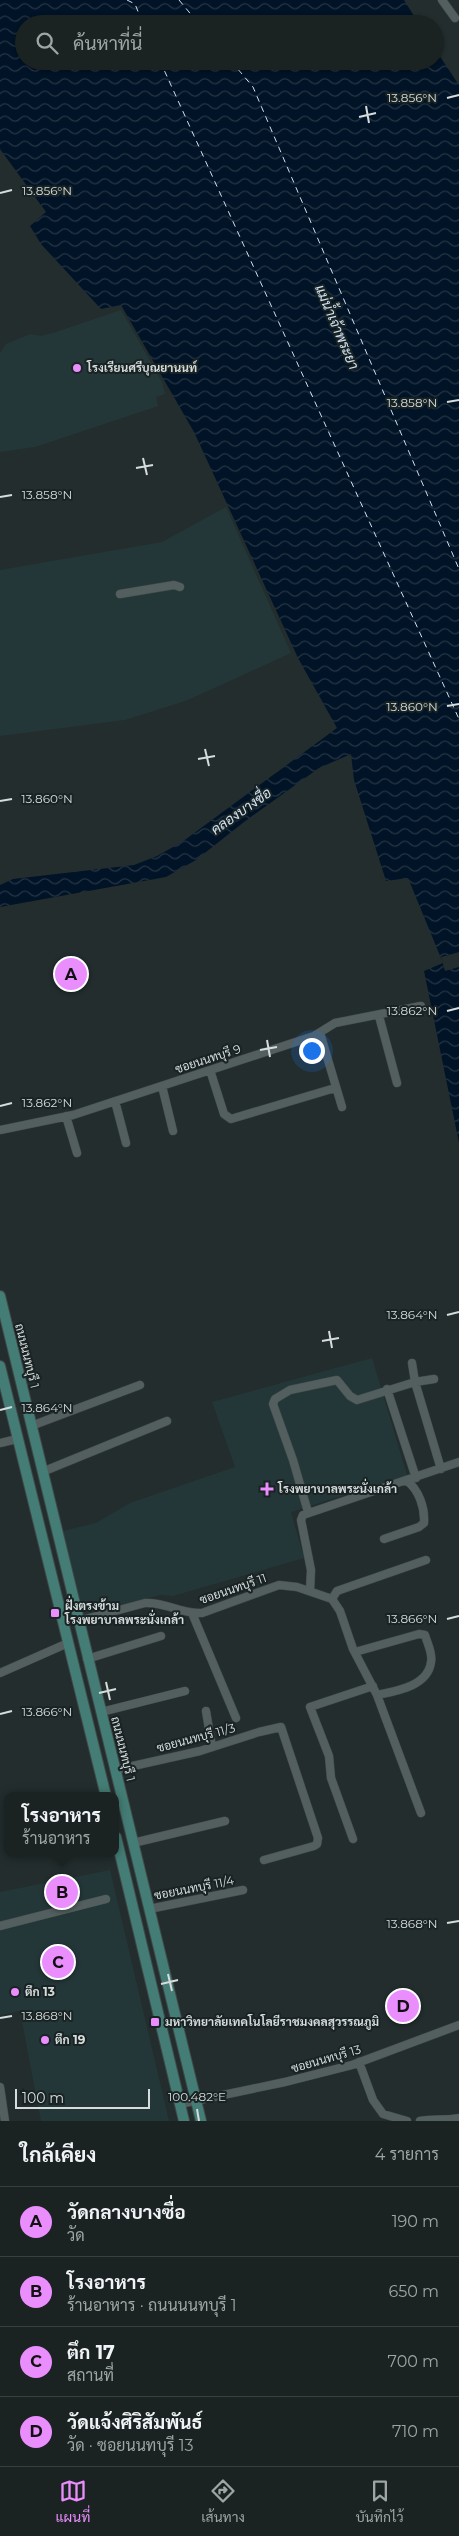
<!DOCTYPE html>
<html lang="th">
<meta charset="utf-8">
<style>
:root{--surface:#1a2222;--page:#272f2f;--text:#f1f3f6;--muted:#9fa4a5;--line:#383f40;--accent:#ea8dfd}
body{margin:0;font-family:Montserrat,Sarabun,sans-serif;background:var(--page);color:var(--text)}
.scale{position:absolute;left:15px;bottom:12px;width:135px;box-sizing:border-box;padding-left:5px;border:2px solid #d6dcdc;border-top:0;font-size:14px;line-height:18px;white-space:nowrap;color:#d6dcdc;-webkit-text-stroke:4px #192324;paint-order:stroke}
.you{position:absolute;left:311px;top:1050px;width:18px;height:18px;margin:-12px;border:4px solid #fff;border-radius:50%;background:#1a73e8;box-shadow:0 0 0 8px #1a73e833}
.badge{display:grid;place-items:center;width:32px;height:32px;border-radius:50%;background:var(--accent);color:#111;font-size:16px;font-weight:700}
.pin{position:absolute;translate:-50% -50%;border:2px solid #fff;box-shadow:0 1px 5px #0006}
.popup{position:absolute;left:4px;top:1792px;width:115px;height:65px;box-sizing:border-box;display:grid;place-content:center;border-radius:10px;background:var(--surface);filter:drop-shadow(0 1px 4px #0005);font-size:16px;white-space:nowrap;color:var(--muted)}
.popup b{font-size:19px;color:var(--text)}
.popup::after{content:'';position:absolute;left:50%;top:100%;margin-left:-10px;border:10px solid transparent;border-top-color:var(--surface)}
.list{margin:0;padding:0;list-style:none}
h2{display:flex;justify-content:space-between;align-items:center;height:65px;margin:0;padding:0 20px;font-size:21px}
h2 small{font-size:16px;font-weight:400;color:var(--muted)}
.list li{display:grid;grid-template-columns:32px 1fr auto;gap:15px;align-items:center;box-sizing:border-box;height:70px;padding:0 20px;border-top:1px solid var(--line)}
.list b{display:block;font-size:19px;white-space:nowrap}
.list p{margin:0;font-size:16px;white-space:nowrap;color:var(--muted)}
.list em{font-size:16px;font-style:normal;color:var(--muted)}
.icon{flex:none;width:28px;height:28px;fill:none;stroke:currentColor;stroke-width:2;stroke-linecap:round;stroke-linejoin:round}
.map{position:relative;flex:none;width:459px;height:2121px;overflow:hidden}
.search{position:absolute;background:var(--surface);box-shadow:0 1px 4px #0004;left:15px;right:15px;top:15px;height:55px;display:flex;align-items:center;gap:12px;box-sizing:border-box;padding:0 18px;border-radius:28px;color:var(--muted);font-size:19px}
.sheet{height:345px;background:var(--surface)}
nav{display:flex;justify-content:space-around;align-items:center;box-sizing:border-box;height:70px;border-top:1px solid var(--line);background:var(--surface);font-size:14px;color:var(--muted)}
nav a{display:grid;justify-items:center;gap:2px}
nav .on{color:var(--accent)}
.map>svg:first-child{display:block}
.built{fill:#243738}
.water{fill:url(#water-waves)}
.pier{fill:#232d2d}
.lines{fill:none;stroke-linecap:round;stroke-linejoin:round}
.ferry{stroke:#d2e3f4;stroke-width:1;stroke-dasharray:6 5;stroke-linecap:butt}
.street-casing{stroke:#414949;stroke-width:9}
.secondary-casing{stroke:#414949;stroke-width:12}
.street{stroke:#535e5e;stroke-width:8}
.secondary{stroke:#447d75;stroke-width:10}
.ticks{fill:none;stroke:#d6dcdc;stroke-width:2}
.poi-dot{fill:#ea8dfd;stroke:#192324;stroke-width:2}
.labels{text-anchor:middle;stroke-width:4;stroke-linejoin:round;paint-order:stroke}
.poi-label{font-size:12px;font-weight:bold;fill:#d6dcdc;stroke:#192324;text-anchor:start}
.street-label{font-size:12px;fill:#d6dcdc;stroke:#192324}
.water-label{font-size:14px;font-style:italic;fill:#d2e3f4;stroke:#192324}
.ticks-label{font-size:12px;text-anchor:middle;fill:#d6dcdc;stroke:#192324;stroke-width:4;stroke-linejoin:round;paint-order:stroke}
</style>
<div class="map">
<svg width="459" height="2121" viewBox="0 0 459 2121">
<defs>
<pattern id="water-waves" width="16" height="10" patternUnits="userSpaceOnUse" patternTransform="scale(1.25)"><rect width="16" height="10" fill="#011326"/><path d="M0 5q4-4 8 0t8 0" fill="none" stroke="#253545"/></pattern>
</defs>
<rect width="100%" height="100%" fill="#232d2d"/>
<path class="built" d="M121,310L162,382L165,394L156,397L158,406L35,447L0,452V353L6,344L30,334L41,336L56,332Z
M226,507L291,653L188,700L125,720L0,736V570L162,542Z
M372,1358L407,1475L291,1512L304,1558L173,1596L161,1595L84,1614L63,1531L96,1523L130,1503L235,1467L212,1402Z
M110,1870L169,2121H41L20,2011L0,2015V1892Z"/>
<path class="water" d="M0,0H404L419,24H24V61H435V49L459,85V1143L424,971L443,963L408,878L386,881L354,780L351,754L319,768L244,822L196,860L166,877L0,907V885L13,879L134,865L157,856L182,842L337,728L298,658L194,432L121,305L101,309L41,244L30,226L46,212L0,149Z"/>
<path class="pier" d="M459,952V967L445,971L441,957Z"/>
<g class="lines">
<path class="ferry" d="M127,0L135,4L143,24
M179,0L199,24
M160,61L459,719
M231,61L253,87L459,569"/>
<defs>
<path id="street" d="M442,0L455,18
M120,594L174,585L180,587
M379,1016L397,1083
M320,1033L342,1107
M210,1070L224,1114L231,1119L335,1088
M162,1086L173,1131
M115,1101L126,1143
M66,1116L77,1153
M0,1130L73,1115L314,1036L335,1023L421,1006
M434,1379L415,1382L441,1469
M387,1389L416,1478
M31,1426L140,1385
M0,1443L17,1439
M42,1472L167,1421
M308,1512L293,1460L273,1404L275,1399L290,1390L337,1380L350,1396L357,1400L415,1382L412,1363
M384,1539L419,1527L424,1523C425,1508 419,1490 407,1481
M310,1591L311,1570L301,1520L303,1515L459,1462
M332,1599L337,1591L426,1560
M192,1613L236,1718
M78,1621L145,1603C167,1602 180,1614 202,1613L279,1585L297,1587L332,1599L340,1611L353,1649L377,1695L421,1813
M355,1652L419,1634L425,1635C427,1643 433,1653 431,1662C428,1686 397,1691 377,1695
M87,1659L161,1636
M0,1673L68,1643
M206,1711L212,1747
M101,1712L185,1691
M115,1770L200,1751L259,1732L281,1727L318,1838L317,1844L314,1846L264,1860
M353,1839L331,1778L329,1756L310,1707L373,1686
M133,1843L225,1821
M149,1909L243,1890
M0,1926L106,1899
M359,2062L373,2100L383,2114L407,2121
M0,2087L5,2121
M180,2104L285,2082L352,2065L459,2025
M420,2121C433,2118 447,2121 459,2118"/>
<path id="secondary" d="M0,1296L201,2121
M0,1366L106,1796
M116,1837L184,2121"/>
</defs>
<use href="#street" class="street-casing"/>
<use href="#secondary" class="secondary-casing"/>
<use href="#street" class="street"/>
<use href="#secondary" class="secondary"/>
</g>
<path class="ticks" d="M447,98L459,95M366,106L369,123M359,117L376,113M0,193L12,190M447,402L459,400M143,458L147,475M136,468L153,465M0,497L12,495M447,706L459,704M205,749L209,766M198,759L215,756M0,801L12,799M447,1011L459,1008M267,1040L270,1057M260,1050L277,1047M0,1106L12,1103M447,1315L459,1312M329,1331L332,1348M322,1341L339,1338M0,1410L12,1407M447,1619L459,1616M106,1682L110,1700M99,1693L116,1689M0,1714L12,1711M447,1923L459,1921M168,1974L172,1991M161,1984L178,1980M0,2018L12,2016M197,2109L199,2121"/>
<g class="poi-dot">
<circle cx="77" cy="368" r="5"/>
<path d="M264.5 1481.5h5v5h5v5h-5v5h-5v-5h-5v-5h5z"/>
<rect x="50" y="1608" width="10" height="10" rx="2.5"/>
<circle cx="15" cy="1992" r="5"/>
<rect x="150" y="2017" width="10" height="10" rx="2.5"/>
<circle cx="45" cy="2040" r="5"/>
</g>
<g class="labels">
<g class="poi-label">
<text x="87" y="372">โรงเรียนศรีบุณยานนท์</text>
<text x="278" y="1493">โรงพยาบาลพระนั่งเกล้า</text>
<text x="65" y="1610">ฝั่งตรงข้าม<tspan x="65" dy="14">โรงพยาบาลพระนั่งเกล้า</tspan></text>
<text x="25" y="1996">ตึก 13</text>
<text x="165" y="2026">มหาวิทยาลัยเทคโนโลยีราชมงคลสุวรรณภูมิ</text>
<text x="55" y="2044">ตึก 19</text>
</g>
<g class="street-label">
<text transform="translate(208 1059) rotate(-18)" y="4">ซอยนนทบุรี 9</text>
<text transform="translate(27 1356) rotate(76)" y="4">ถนนนนทบุรี 1</text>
<text transform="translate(233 1589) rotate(-19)" y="4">ซอยนนทบุรี 11</text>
<text transform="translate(196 1738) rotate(-15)" y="4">ซอยนนทบุรี 11/3</text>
<text transform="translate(123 1749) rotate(76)" y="4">ถนนนนทบุรี 1</text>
<text transform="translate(194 1888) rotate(-11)" y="4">ซอยนนทบุรี 11/4</text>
<text transform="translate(326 2059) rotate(-16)" y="4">ซอยนนทบุรี 13</text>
</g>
<g class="water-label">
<text transform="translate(337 327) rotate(67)" y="5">แม่น้ำเจ้าพระยา</text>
<text transform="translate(241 811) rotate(-35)" y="5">คลองบางซื่อ</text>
</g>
</g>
<g class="ticks-label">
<text x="412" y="102">13.856°N</text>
<text x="47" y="195">13.856°N</text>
<text x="412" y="407">13.858°N</text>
<text x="47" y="499">13.858°N</text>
<text x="412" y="711">13.860°N</text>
<text x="47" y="803">13.860°N</text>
<text x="412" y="1015">13.862°N</text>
<text x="47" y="1107">13.862°N</text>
<text x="412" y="1319">13.864°N</text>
<text x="47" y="1412">13.864°N</text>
<text x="412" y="1623">13.866°N</text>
<text x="47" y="1716">13.866°N</text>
<text x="412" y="1928">13.868°N</text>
<text x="47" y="2020">13.868°N</text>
<text x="197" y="2101">100.482°E</text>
</g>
</svg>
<div class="scale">100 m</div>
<div class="you"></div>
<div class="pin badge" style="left:71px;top:974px">A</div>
<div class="pin badge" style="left:62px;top:1892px">B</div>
<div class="popup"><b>โรงอาหาร</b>ร้านอาหาร</div>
<div class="pin badge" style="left:58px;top:1962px">C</div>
<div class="pin badge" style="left:403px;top:2006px">D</div>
<div class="search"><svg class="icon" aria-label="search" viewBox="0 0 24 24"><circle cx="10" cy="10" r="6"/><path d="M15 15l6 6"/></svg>ค้นหาที่นี่</div>
</div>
<section class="sheet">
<h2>ใกล้เคียง<small>4 รายการ</small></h2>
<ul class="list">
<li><span class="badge">A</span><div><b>วัดกลางบางซื่อ</b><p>วัด</p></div><em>190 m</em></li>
<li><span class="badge">B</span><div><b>โรงอาหาร</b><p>ร้านอาหาร · ถนนนนทบุรี 1</p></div><em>650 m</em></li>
<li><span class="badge">C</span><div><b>ตึก 17</b><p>สถานที่</p></div><em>700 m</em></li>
<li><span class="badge">D</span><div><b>วัดแจ้งศิริสัมพันธ์</b><p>วัด · ซอยนนทบุรี 13</p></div><em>710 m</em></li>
</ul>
</section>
<nav>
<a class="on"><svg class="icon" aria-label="map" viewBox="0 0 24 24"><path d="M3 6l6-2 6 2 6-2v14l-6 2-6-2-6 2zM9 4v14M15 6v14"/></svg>แผนที่</a>
<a><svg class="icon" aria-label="directions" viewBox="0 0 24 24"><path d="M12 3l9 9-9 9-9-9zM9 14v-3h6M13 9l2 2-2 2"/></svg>เส้นทาง</a>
<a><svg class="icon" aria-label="saved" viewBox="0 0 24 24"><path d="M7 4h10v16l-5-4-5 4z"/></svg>บันทึกไว้</a>
</nav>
